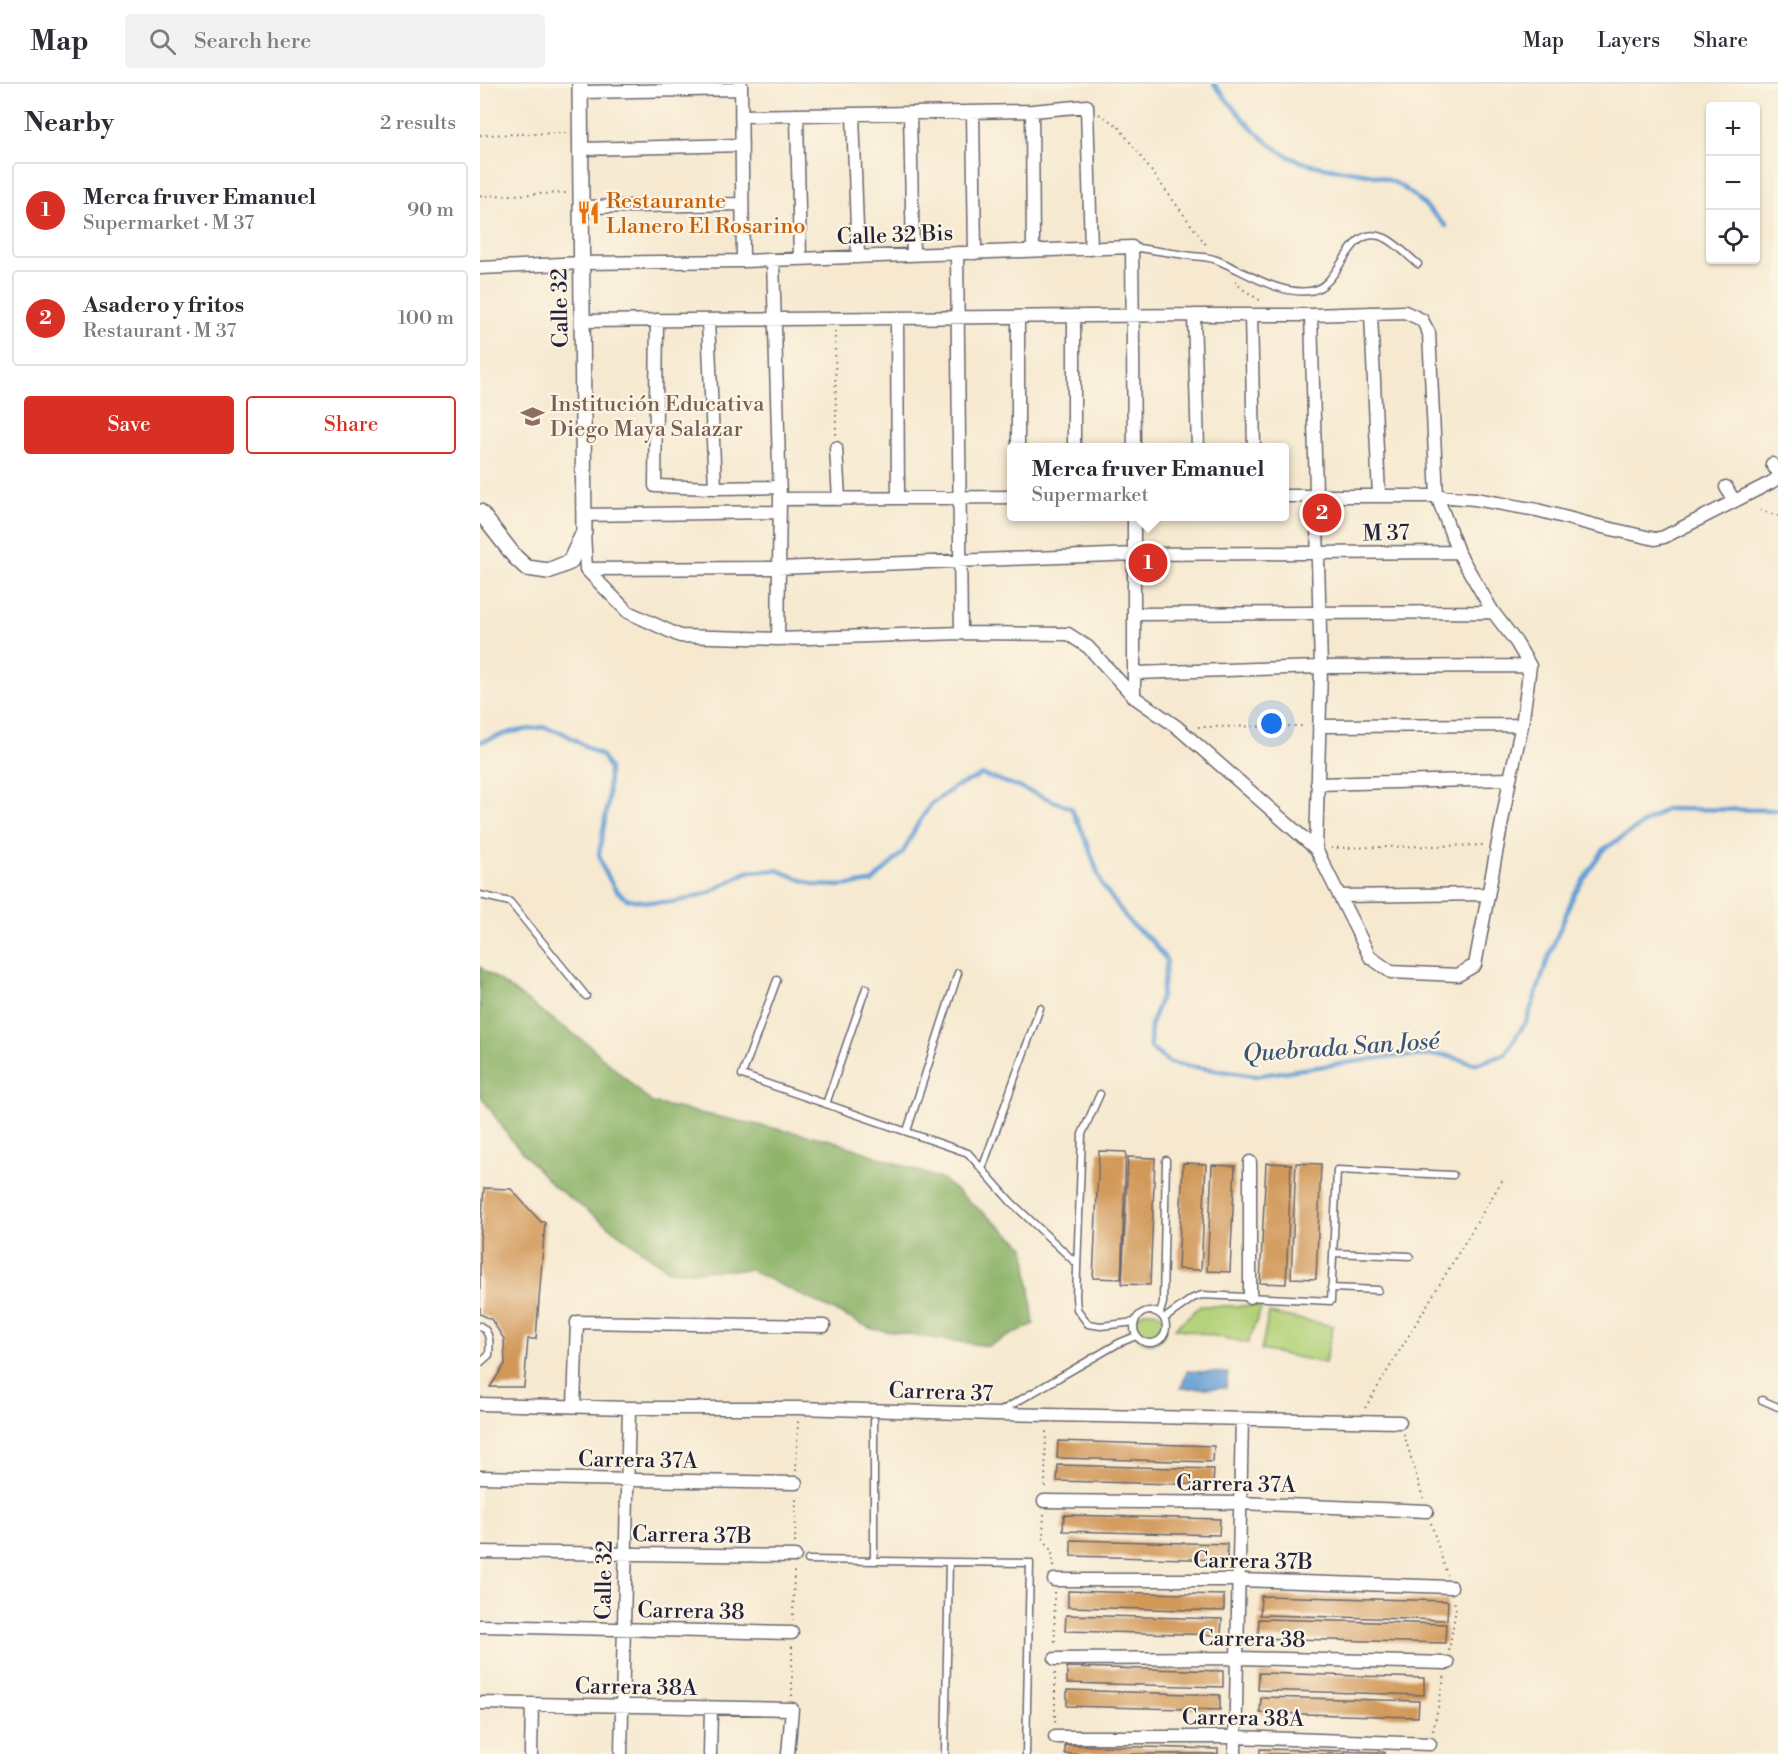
<!DOCTYPE html>
<meta charset="utf-8">
<style>
:root{--surface:#fff;--page:#f2f2f3;--text:#2b2b33;--muted:#7c7c81;--line:#e1e1e2;--accent:#d93025}
body{margin:0;font-family:"Libre Bodoni",serif;background:var(--page);color:var(--text)}
.controls{position:absolute;right:18px;top:18px;display:grid;overflow:hidden;border-radius:6px;box-shadow:0 2px 4px #0004}
.controls button{width:54px;height:54px;display:grid;place-items:center;padding:0;border:0;border-bottom:2px solid var(--line);background:var(--surface);color:var(--text);font:30px sans-serif}
.you{position:absolute;left:792px;top:640px;width:21px;height:21px;margin:-15px;border:4px solid #fff;border-radius:50%;background:#1a73e8;box-shadow:0 0 0 9px #1a73e833}
.badge{display:grid;place-items:center;width:39px;height:39px;border-radius:50%;background:var(--accent);color:#fff;font-size:20px;font-weight:700}
.pin{position:absolute;translate:-50% -50%;border:3px solid #fff;box-shadow:0 2px 6px #0006}
.popup{position:absolute;left:527px;top:359px;width:282px;height:78px;box-sizing:border-box;display:grid;place-content:center;border-radius:6px;background:var(--surface);filter:drop-shadow(0 2px 4px #0005);font-size:20px;white-space:nowrap;color:var(--muted)}
.popup b{font-size:22px;color:var(--text)}
.popup::after{content:'';position:absolute;left:50%;top:100%;margin-left:-12px;border:12px solid transparent;border-top-color:var(--surface)}
.list{margin:0;padding:0;list-style:none}
h2{display:flex;justify-content:space-between;align-items:center;height:78px;margin:0;padding:0 24px;font-size:26px}
h2 small{font-size:20px;font-weight:400;color:var(--muted)}
.list li{display:grid;grid-template-columns:39px 1fr auto;gap:18px;align-items:center;box-sizing:border-box;height:96px;margin:0 12px 12px;padding:0 12px;border:2px solid var(--line);border-radius:6px}
.list b{display:block;font-size:22px;white-space:nowrap}
.list p{margin:0;font-size:20px;white-space:nowrap;color:var(--muted)}
.list em{font-size:20px;font-style:normal;color:var(--muted)}
.actions{display:flex;gap:12px;padding:18px 24px}
.actions a{flex:1;padding:14px 0;border:2px solid var(--accent);border-radius:6px;text-align:center;font-size:21px;color:var(--accent)}
.actions .main{background:var(--accent);color:#fff}
.icon{flex:none;width:33px;height:33px;fill:none;stroke:currentColor;stroke-width:2;stroke-linecap:round;stroke-linejoin:round}
.map{position:relative;flex:none;width:1298px;height:1670px;overflow:hidden}
header{display:flex;align-items:center;gap:36px;box-sizing:border-box;height:84px;padding:0 30px;background:var(--surface);border-bottom:2px solid var(--line)}
header strong{font-size:28px}
nav{display:flex;gap:33px;margin-inline-start:auto;font-size:21px}
.search{width:420px;height:54px;background:var(--page);display:flex;align-items:center;gap:15px;box-sizing:border-box;padding:0 21px;border-radius:6px;color:var(--muted);font-size:22px}
main{display:flex}
aside{flex:1;background:var(--surface)}
.map>svg:first-child{display:block}
.green{fill:#b3d27a;stroke:#6a7a5a;stroke-width:1.5}
.forest{fill:#8eb46a;stroke:#586b52;stroke-width:1.5}
.water{fill:#649fd4;stroke:#436088;stroke-width:1.5}
.lines{fill:none;stroke-linecap:round;stroke-linejoin:round}
.stream{stroke:#649fd4;stroke-width:4.5}
.building{fill:#d19859}
.service-casing{stroke:#6c686f;stroke-width:9}
.minor-casing{stroke:#6c686f;stroke-width:15}
.tertiary-casing{stroke:#6c686f;stroke-width:18}
.path{stroke:#6c686f;stroke-width:2;stroke-dasharray:1.5 4.5;stroke-linecap:butt}
.service{stroke:#fff;stroke-width:6}
.minor{stroke:#fff;stroke-width:12}
.tertiary{stroke:#fff;stroke-width:15}
.labels{text-anchor:middle;stroke-width:4.5;stroke-linejoin:round;paint-order:stroke}
.food-label{font-size:22px;fill:#c56008;stroke:#fcf5e5;text-anchor:start}
.street-label{font-size:22px;fill:#22223b;stroke:#fcf5e5}
.education-label{font-size:22px;fill:#785e54;stroke:#fcf5e5;text-anchor:start}
.water-label{font-size:24px;font-style:italic;fill:#3c5478;stroke:#fcf5e5}
</style>
<header>
<strong>Map</strong>
<div class="search"><svg class="icon" aria-label="search" viewBox="0 0 24 24"><circle cx="10" cy="10" r="6"/><path d="M15 15l6 6"/></svg>Search here</div>
<nav><a>Map</a><a>Layers</a><a>Share</a></nav>
</header>
<main>
<aside>
<h2>Nearby<small>2 results</small></h2>
<ul class="list">
<li><span class="badge">1</span><div><b>Merca fruver Emanuel</b><p>Supermarket · M 37</p></div><em>90 m</em></li>
<li><span class="badge">2</span><div><b>Asadero y fritos</b><p>Restaurant · M 37</p></div><em>100 m</em></li>
</ul>
<div class="actions"><a class="main">Save</a><a>Share</a></div>
</aside>
<div class="map">
<svg width="1298" height="1670" viewBox="0 0 1298 1670">
<rect width="100%" height="100%" fill="#fcf5e5"/>
<filter id="ink" filterUnits="userSpaceOnUse"><feTurbulence type="fractalNoise" baseFrequency=".0167" numOctaves="2"/><feDisplacementMap in="SourceGraphic" scale="12" xChannelSelector="R" yChannelSelector="G"/><feConvolveMatrix kernelMatrix="1 2 1 2 8 2 1 2 1" color-interpolation-filters="sRGB"/></filter>
<filter id="wash" filterUnits="userSpaceOnUse"><feTurbulence type="fractalNoise" baseFrequency=".008" numOctaves="4" result="noise"/><feDisplacementMap in="SourceGraphic" scale="24" xChannelSelector="R" yChannelSelector="G"/><feGaussianBlur stdDeviation="1.35" result="paint"/><feColorMatrix in="noise" values="0 0 0 0 0 0 0 0 0 0 0 0 0 0 0 0 0 1.4 0 .05"/><feComposite in="paint" operator="in"/></filter>
<g filter="url(#wash)">
<rect width="100%" height="100%" fill="#f6e9d0"/>
<path class="green" d="M720,1222H782L768,1259L695,1244Z
M654 1243a16 16 0 1 1 32 0a16 16 0 1 1-32 0Z
M789,1229L853,1242L845,1279L781,1266Z"/>
<path class="forest" d="M0,883L109,961L172,1019L351,1056L463,1096L545,1163L554,1240L508,1262L392,1245L270,1186L190,1187L72,1101L33,1058L0,1011Z"/>
<path class="water" d="M707,1287L748,1289L746,1304H701Z"/>
<g class="lines">
<path class="stream" d="M734,0C755,26 779,57 810,73C838,87 870,84 900,93C927,100 947,124 966,142
M0,658L31,648L64,643L83,649L122,672L129,684L128,718L119,770L123,784L135,805L146,815L168,818H195L228,809L267,788L297,786L335,801L361,802L392,798L423,768L437,741L451,720L475,703L502,691L531,700L591,724L606,756L622,801L651,840L673,858L687,877L681,913L671,940L670,963L689,979L774,992L907,973L964,971L996,980L1025,970L1047,936L1069,872L1094,810L1124,765L1186,725L1292,726L1298,725"/>
</g>
<g id="blocks">
<path class="building" d="M619,1067L646,1068L641,1195L613,1194Z
M648,1073L675,1074L670,1201L642,1200Z
M703,1079L726,1080L721,1186L698,1185Z
M786,1079L811,1080L806,1200L780,1199Z
M816,1079L841,1080L836,1195L811,1194Z
M732,1081L755,1082L750,1188L727,1187Z
M4,1104L31,1105L61,1138H65L56,1255H48L44,1303H10L25,1280L24,1255L11,1235L0,1230V1157Z
M578,1357L734,1362L733,1378L577,1374Z
M578,1381L734,1385L733,1401L577,1397Z
M584,1431L740,1435L739,1451L583,1447Z
M591,1456L747,1460V1476L591,1472Z
M588,1507L744,1511V1527L588,1523Z
M781,1512L968,1517L967,1536L780,1531Z
M586,1531L742,1535L741,1551L585,1547Z
M779,1535L966,1540L965,1559L778,1554Z
M587,1583L743,1587V1603L587,1599Z
M779,1589L944,1594V1611L778,1606Z
M587,1606L740,1611V1626L587,1622Z
M781,1613L939,1617L938,1633L780,1629Z
M585,1661L738,1665V1670H585Z
M780,1665L905,1668V1670H780Z"/>
</g>
</g>
<g filter="url(#ink)">
<use href="#blocks" fill-opacity="0" stroke="#6c686f" stroke-width="1.5"/>
<g class="lines">
<defs>
<path id="service" d="M652,163C672,166 692,169 712,172C720,173 731,173 739,177C766,188 798,211 830,207C863,203 866,137 905,154C915,158 929,173 938,180
M0,811L30,818L106,912
M297,896L262,991L488,1069L531,1118L597,1180
M620,1010L602,1050L596,1213L597,1225L608,1240L621,1242L655,1238
M346,1020L386,904
M427,1047L478,889
M502,1085L560,924
M853,1169L930,1172
M851,1204L898,1206
M654 1243a16 16 0 1 1 32 0a16 16 0 1 1-32 0Z
M680,1229L683,1219L686,1076
M685,1234L713,1214L722,1211L851,1217L857,1086L973,1091
M0,1242C11,1248 10,1260 9,1271L0,1279
M1282,1316L1298,1323
M521,1327L639,1259L656,1252
M328,1476L550,1479L546,1670
M394,1477V1336
M465,1670L469,1478"/>
<path id="minor" d="M261,0L263,177
M101,8L261,5
M552,27L553,167
M493,28L495,169
M430,29L433,171
M373,30L378,173
M317,31L320,175
M261,32L552,27L607,22L611,165
M101,65L262,61
M102,123L262,120
M477,169L481,549
M293,176L300,415L298,555
M0,184L102,179L263,177L652,163L654,364
M891,229L899,412
M714,231L718,364
M771,231L774,364
M831,231L841,583L836,765
M594,232V364
M417,234L418,414
M177,236L175,402L235,404L299,403
M228,236L235,404
M102,237L714,231H831L925,228L942,236L949,249L957,412L978,468L1013,528L1036,558L1050,582L1042,641L1030,695L995,881L978,891L911,888L890,873L836,765L697,643L654,613L608,563L588,550L481,549L298,555L200,552L148,528L106,485L104,448
M356,364L359,415
M538,364V233
M1246,403L1254,417
M804,412H957L995,415L1057,426L1114,441L1175,455L1184,453L1290,399L1298,394V389L1292,380
M300,415L532,413
M104,431L299,428
M654,432V613
M106,485L298,484L655,470L978,468
M655,530L1013,528
M655,589L841,583L1050,582
M839,642L1042,641
M837,700L1030,695
M859,812L1007,810
M770,1213V1078
M0,1320L149,1324H318L515,1330L920,1338
M94,1322L97,1238L344,1242
M0,1393L316,1399
M564,1417L761,1419L947,1427
M0,1468L315,1472
M574,1496H759L971,1503
M0,1542L312,1549
M575,1575L757,1574L968,1579
M0,1619L312,1625L308,1670
M575,1653H755L950,1660
M51,1670L52,1621
M141,1670L149,1324
M230,1670L231,1624
M755,1670L762,1335"/>
<path id="tertiary" d="M0,428L35,473L47,484L68,487L90,478L104,448L100,0"/>
</defs>
<use href="#service" class="service-casing"/>
<use href="#minor" class="minor-casing"/>
<use href="#tertiary" class="tertiary-casing"/>
<path class="path" d="M619,30L638,42L727,162
M0,51L87,49
M0,112L86,109
M755,197L761,204L781,217
M355,247L356,352
M1280,426L1298,432
M718,643L826,642
M851,764L1004,761
M885,1324L1023,1095
M924,1350L943,1414
M316,1387L318,1336
M565,1403L566,1343
M564,1430L563,1453L572,1468L573,1484
M951,1439L967,1491
M315,1459L316,1411
M574,1508L575,1562
M313,1537L314,1486
M969,1567L976,1524L974,1517
M575,1589V1640
M312,1612V1561
M953,1647L965,1590"/>
<use href="#service" class="service"/>
<use href="#minor" class="minor"/>
<use href="#tertiary" class="tertiary"/>
</g>
</g>
<defs>
<symbol id="restaurant-bare" viewBox="-9 -9 18 18"><path d="M-5-6h1v4h1v-4h1v4h1v-4h1v5L-1.5 .5V6h-2V.5L-5-1ZM5-6V6H3V1.5H1.5Q1.5-4 5-6Z" fill="#e8710a" stroke="#fcf5e5" stroke-width="2.5" paint-order="stroke"/></symbol>
<symbol id="school-bare" viewBox="-9 -9 18 18"><path d="M0-5L7-2L0 1L-7-2ZM-4 1L0 2.5L4 1V4Q0 6-4 4Z" fill="#8d6e63" stroke="#fcf5e5" stroke-width="2.5" paint-order="stroke"/></symbol>
</defs>
<g fill-rule="evenodd">
<use href="#restaurant-bare" x="92" y="112" width="33" height="33"/>
<use href="#school-bare" x="36" y="316" width="33" height="33"/>
</g>
<g class="labels">
<g class="food-label">
<text x="126" y="124">Restaurante<tspan x="126" dy="25">Llanero El Rosarino</tspan></text>
</g>
<g class="street-label">
<text transform="translate(415 150) rotate(-2)" y="8">Calle 32 Bis</text>
<text transform="translate(79 224) rotate(-91)" y="8">Calle 32</text>
<text transform="translate(906 448) rotate(-1)" y="8">M 37</text>
<text transform="translate(461 1307) rotate(2)" y="8">Carrera 37</text>
<text transform="translate(158 1375) rotate(1)" y="8">Carrera 37A</text>
<text transform="translate(756 1399) rotate(1)" y="8">Carrera 37A</text>
<text transform="translate(212 1450) rotate(1)" y="8">Carrera 37B</text>
<text transform="translate(773 1476) rotate(1)" y="8">Carrera 37B</text>
<text transform="translate(123 1496) rotate(-89)" y="8">Calle 32</text>
<text transform="translate(211 1526) rotate(1)" y="8">Carrera 38</text>
<text transform="translate(772 1554) rotate(1)" y="8">Carrera 38</text>
<text transform="translate(156 1602) rotate(1)" y="8">Carrera 38A</text>
<text transform="translate(763 1633) rotate(1)" y="8">Carrera 38A</text>
</g>
<g class="education-label">
<text x="70" y="327">Institución Educativa<tspan x="70" dy="25">Diego Maya Salazar</tspan></text>
</g>
<g class="water-label">
<text transform="translate(861 963) rotate(-4)" y="8">Quebrada San José</text>
</g>
</g>
</svg>
<div class="controls">
<button>+</button>
<button>−</button>
<button><svg class="icon" aria-label="locate" viewBox="0 0 24 24"><circle cx="12" cy="12" r="6"/><path d="M12 2v4M12 18v4M2 12h4M18 12h4"/></svg></button>
</div>
<div class="you"></div>
<div class="pin badge" style="left:668px;top:479px">1</div>
<div class="popup"><b>Merca fruver Emanuel</b>Supermarket</div>
<div class="pin badge" style="left:842px;top:429px">2</div>
</div>
</main>
